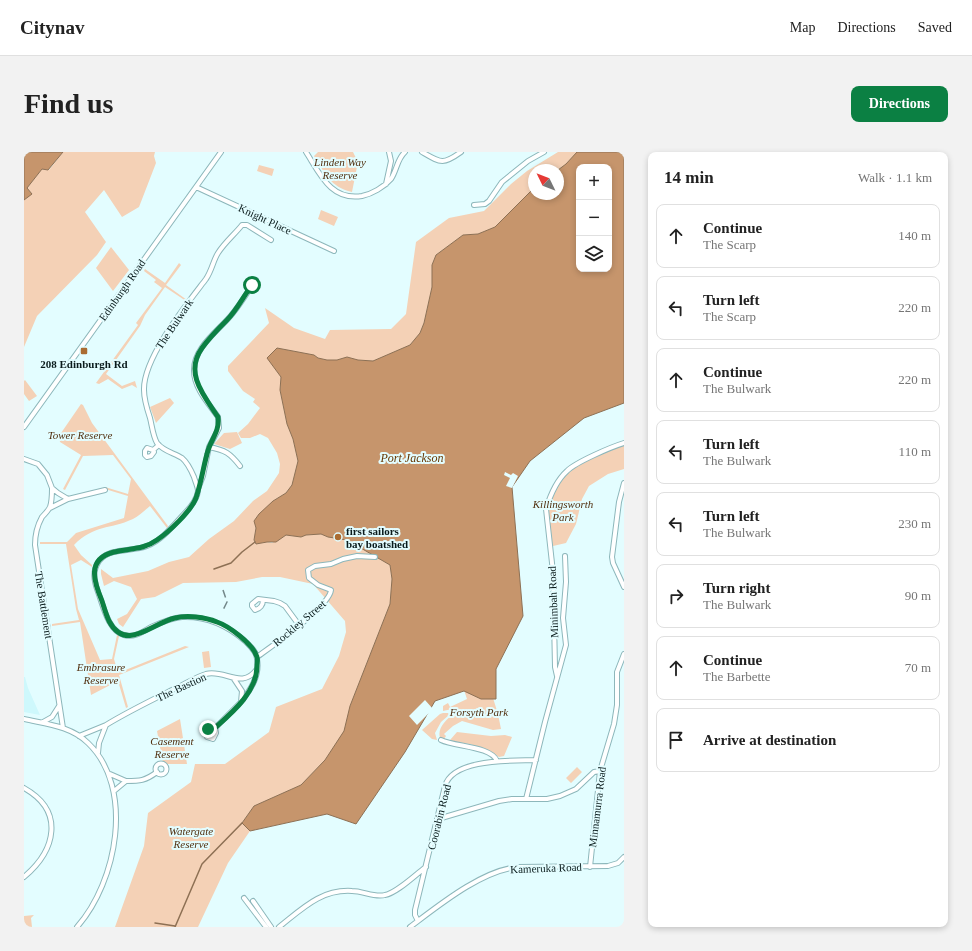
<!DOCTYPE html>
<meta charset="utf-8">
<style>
:root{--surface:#fff;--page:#f2f2f2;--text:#222;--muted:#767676;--line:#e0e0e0;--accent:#0b8043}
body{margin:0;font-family:Georgia,serif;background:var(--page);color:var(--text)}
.controls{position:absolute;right:12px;top:12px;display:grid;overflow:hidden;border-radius:8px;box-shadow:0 2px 6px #0003}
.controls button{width:36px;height:36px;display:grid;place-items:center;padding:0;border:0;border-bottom:1px solid var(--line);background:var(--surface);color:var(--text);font:20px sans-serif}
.compass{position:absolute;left:504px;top:12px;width:36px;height:36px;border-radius:50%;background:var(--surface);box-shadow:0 2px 6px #0003;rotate:313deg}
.stop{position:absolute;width:12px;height:12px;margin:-9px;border:3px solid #0b8043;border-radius:50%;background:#fff}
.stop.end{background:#0b8043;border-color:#fff;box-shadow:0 1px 4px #0008}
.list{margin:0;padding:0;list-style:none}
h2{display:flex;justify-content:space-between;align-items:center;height:52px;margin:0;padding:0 16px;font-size:17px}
h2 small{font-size:13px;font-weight:400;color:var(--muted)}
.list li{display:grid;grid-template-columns:26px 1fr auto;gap:12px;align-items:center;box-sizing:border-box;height:64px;margin:0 8px 8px;padding:0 8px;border:1px solid var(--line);border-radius:8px}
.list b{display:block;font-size:15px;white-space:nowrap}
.list p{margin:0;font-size:13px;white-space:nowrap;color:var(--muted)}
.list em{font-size:13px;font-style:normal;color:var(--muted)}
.icon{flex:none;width:22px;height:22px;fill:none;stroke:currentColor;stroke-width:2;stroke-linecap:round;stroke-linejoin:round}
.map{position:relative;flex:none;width:600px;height:775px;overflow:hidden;border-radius:8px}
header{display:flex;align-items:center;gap:24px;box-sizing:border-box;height:56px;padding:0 20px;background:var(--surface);border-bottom:1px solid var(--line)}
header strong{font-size:19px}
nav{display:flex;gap:22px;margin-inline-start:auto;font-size:14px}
.intro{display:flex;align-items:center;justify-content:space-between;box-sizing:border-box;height:96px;padding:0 24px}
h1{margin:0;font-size:28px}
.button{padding:10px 18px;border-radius:8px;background:var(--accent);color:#fff;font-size:14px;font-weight:700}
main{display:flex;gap:24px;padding:0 24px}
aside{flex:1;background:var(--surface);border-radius:8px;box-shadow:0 2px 6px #0003}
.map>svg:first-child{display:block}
.built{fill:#cef8fc}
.green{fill:#f4d1b6}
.water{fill:#c6956c;stroke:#8d7054;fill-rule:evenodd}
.pier{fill:#e3fdff}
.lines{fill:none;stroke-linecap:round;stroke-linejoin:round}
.stream{stroke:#8d7054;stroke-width:1.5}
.minor-casing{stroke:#8db7bb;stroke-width:6}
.minor{stroke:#fff;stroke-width:4}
.rail{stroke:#73888a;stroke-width:1.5;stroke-dasharray:8 4;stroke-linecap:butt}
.route{stroke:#0b8043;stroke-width:5}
.poi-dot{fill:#aa6c32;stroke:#e3fdff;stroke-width:1.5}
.labels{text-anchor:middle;stroke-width:4;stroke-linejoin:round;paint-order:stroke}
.park-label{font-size:11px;font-style:italic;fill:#512f0f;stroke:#e3fdff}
.street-label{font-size:11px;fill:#091a1b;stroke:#e3fdff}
.poi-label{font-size:11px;font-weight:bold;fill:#091a1b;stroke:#e3fdff}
.water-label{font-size:12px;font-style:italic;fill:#653602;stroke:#e3fdff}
</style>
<header>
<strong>Citynav</strong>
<nav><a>Map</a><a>Directions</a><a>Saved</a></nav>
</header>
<div class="intro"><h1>Find us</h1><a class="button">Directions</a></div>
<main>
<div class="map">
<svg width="600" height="775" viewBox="0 0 600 775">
<rect width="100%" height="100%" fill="#e3fdff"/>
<path class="built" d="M0,525H1L4,536L16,563L0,560Z"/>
<path class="green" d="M39,0H131L130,4L132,11L115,55L98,65L80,38L61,60L82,90L73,103L13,164L0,195V48L8,42L3,36L18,17L25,18Z
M294,0H329L334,10L328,40C306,35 301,21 290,4Z
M534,0H553C535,21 536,18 510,18V36L471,75L454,82L439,83L412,103L408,113V135L400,171L396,181L386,193L349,209L333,208L323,205L313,208H303L294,206L290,203L253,196L250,215L257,225L256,238L263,272L269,287L274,309L268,333L262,341L249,349L232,376L230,389L232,392L243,390L248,391L262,383L277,385L282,383L297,382L304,385L323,388L366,413L368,427L366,452L326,554L321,579L301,608L277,633L230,654L218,671L226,679L204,711L174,775H91L120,694L124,661L167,630L171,612H201L245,580L252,555L298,537L315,504L322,480L321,469L289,432L256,425H238L212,430L159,431L131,445L117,447L99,475L95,472L93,467L103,462L113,447L107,435L90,429L80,434L77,422V417L89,426L124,419L145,410L165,405L185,387L210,369L229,349L243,339L255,321L256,312L253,301L244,286L236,282L226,286H217L214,281L224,272L236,256L229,250L231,247L219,239L204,219V214L245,171L241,156L270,176L301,187L306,178L367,177L382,162L392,90L425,66L460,59L487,32L503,19Z
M235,13L250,17L248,24L233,19Z
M297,58L314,65L310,74L294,67Z
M87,95L105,118L89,139L72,116Z
M155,111L157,113L142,133L163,148L162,149L141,135L121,163L116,174L82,222L98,234L111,229L113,236L108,233L98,237L84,227L75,232L72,231L114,173L112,171L138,136L130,130L132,128L120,119L121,117L141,131Z
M1,228L13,244L5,249L0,242V229Z
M146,246L150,251L132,271L126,255Z
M57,252L59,253L68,271L144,374L143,376L126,354C121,358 115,364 109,367C85,378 71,372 50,393L57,403L68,413V415L57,408L47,413L54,457L76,508L88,507L93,483L95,484L90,507L94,521L161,494L165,495L95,523L104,555L102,556L94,529L67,543L56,470L28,474V472L55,468L52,457L42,392H16V390H43L52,381L100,366L104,344L81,337V335L104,342L107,327L89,303L59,304L41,338L39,337L57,303L36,290L35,284Z
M213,280L218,291L206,297L190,292L200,281Z
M600,291V317L584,322L565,334L558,347L552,372L542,391L529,394L524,380L522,357L533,333L543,318L583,297Z
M185,499L187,515L180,516L178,500Z
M440,538L469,546L474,562L477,577L469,578L438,569L429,574L420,582L422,584L420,587L416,586C413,576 422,568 429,562L428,557L419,559V554L424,551L426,555L443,547Z
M419,561H424L425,563L417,570L411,581L413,588L408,587L398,578L416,562Z
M156,567L163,612H141L139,611L133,579Z
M433,580L467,584L481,583L488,585L480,604L475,605L466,599L446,592L426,590V588Z
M553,615L558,620L547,631L542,626Z
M10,763L7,766L8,775H0V764Z"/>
<path class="water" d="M0,0H39L24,18L18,17L3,36L8,42L0,48Z
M553,0H600V251L560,266L506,309L488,335L499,464L472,517V547H457L440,539L411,549L381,600L332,672L303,662L226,679L218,671L230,654L277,633L301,608L320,579L326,554L366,452L368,427L366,413L323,388L304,385L297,382L282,383L277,385L262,383L252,390H243L232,392L230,388L232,376L230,369L235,362L249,349L262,341L268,333L274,309L269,287L263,272L256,238L257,225L243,206L253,196L290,203L294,206L303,208H313L323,205L334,208L349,209L386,193L396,181L400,171L408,135V113L412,103L439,83L454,82L471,75L510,36V42H534V18L542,12ZM555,15H585V117H555Z"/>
<path class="pier" d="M481,320L487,323L489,321L494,324L488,336L482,334L486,326L480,323Z
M401,548L409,557L393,573L385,564Z"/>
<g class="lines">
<path class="stream" d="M190,417L207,411L218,400L231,390
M131,771L151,774
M151,775L178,712L218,671"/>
<defs>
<path id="minor" d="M282,0C296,22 307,49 338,44C348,42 360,35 367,27C373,18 373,7 381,0
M398,0C417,11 419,13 437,0
M362,32L367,9L365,0
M172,35L310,99
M450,53L461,52L465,49L478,30L504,9L520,0
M0,275L197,0
M185,295C201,298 206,301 216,314
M129,298L123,296L121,299V303L123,305L127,304L130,300L129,298L135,293
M0,307L14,312L23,323L28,336L34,341L44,347L81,338
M600,331L595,350L588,405L589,411L600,435
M28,336C28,342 28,349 26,355C24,359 21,362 18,365C13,374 11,383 11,393L39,576
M174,337L179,324L185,295L195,276L194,265C185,252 170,236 170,219C169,195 196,178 209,161C217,151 224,139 232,128
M26,356L44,347
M239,448C239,453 236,457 231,458L228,454V452L234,447L250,449L256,451L261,454L275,473
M233,505C248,494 306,454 307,438L294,433L285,426L284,418L291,414L307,412L319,407L333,404L351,405
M533,524L531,515L529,420L522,357C526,344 533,328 543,319C552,310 587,295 600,291
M217,550C227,537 236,524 233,507C233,500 226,494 221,489C203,473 183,464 158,465C147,466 136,471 127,475C118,480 111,486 100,483C84,479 79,453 74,440C70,429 68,419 75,409C86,395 108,400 123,394C137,389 149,374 159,363C165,357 173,348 174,339C174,335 171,329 170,325C167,318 164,311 158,306C150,301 139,299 133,291C129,284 128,274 126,266C123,257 120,247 120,238C119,206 163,152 182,127C188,118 189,109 194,101C201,90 211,82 218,73H223L247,88
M0,567C22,572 47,574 64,591C111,636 93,730 53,775
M19,570L28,565L35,554
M191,576H187L182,580L183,585L189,587L192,581L191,576L217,550L218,539L210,527
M55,584L82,573
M417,588C431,595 467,594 473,609
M74,601L75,591L82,573C105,559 130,547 154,535C163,531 172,525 182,522C201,517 218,538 233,517
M131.5 617a5.5 5.5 0 1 1 11 0a5.5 5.5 0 1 1-11 0Z
M86,622L102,629L90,639
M102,629C116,629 121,629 133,620
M0,636C41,659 32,698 0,725
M502,647L521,570L542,493L539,466L542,430L541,404
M414,667L475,649L488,647H523L536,644L552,637L570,620L576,619
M566,715L576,619L590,572L593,553V520L600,502
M220,746L242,775
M229,749L247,775
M394,769L391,763V758L421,634C429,606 489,609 512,608
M255,775C278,757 297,737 328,739C339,739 351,746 361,743C373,741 392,722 402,715
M386,775C414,754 458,718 494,715L584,714L594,711L600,705"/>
</defs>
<use href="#minor" class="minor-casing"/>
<use href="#minor" class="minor"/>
<path class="rail" d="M199,438L203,450L199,458"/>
</g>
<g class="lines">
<path class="route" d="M184,577C187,576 190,577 192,575C210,559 233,539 233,514C233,511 234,507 233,505C229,492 205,474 193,470C181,465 163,463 151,466C128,471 102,501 85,469C82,463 80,455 78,449C70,430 62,407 90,400C106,396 119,398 133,388C145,380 167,359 172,346C177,331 179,317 183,302C186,288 196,280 194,265C180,244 160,221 178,196C185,186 194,177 203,168C213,158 219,145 228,133"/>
</g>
<g class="poi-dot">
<rect x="56" y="195" width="8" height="8" rx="2"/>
<circle cx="314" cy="385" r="4"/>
</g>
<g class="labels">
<g class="park-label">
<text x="316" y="14">Linden Way<tspan x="316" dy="13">Reserve</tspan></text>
<text x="56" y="287">Tower Reserve</text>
<text x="539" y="356">Killingsworth<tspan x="539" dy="13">Park</tspan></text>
<text x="77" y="519">Embrasure<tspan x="77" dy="13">Reserve</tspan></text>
<text x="455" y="564">Forsyth Park</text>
<text x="148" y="593">Casement<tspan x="148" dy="13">Reserve</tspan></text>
<text x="167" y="683">Watergate<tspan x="167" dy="13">Reserve</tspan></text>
</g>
<g class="street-label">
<text transform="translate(241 67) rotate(25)" y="4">Knight Place</text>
<text transform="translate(98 138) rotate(-55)" y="4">Edinburgh Road</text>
<text transform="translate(150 172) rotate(-56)" y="4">The Bulwark</text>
<text transform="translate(529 450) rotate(-92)" y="4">Minimbah Road</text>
<text transform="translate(20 453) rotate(81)" y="4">The Battlement</text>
<text transform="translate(275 471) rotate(-40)" y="4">Rockley Street</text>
<text transform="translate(157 535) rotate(-25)" y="4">The Bastion</text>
<text transform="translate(573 655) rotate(-83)" y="4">Minnamurra Road</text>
<text transform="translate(415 665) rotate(-76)" y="4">Coorabin Road</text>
<text transform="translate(522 716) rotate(-2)" y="4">Kameruka Road</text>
</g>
<g class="poi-label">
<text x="60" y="216">208 Edinburgh Rd</text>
<text x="322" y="383" text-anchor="start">first sailors<tspan x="322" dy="13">bay boatshed</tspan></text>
</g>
<g class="water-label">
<text x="388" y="310">Port Jackson</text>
</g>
</g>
</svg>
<div class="controls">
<button>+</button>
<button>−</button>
<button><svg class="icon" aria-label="layers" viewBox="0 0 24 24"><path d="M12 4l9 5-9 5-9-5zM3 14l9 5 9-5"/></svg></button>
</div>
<svg class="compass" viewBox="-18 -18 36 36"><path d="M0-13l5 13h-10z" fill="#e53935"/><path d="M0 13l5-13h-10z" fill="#767676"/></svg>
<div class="stop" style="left:228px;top:133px"></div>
<div class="stop end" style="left:184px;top:577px"></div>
</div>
<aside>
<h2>14 min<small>Walk · 1.1 km</small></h2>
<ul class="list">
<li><svg class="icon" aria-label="ahead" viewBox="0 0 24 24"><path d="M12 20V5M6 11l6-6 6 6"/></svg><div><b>Continue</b><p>The Scarp</p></div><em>140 m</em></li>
<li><svg class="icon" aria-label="left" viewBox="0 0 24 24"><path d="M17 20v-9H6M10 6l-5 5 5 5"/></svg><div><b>Turn left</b><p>The Scarp</p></div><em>220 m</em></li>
<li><svg class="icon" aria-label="ahead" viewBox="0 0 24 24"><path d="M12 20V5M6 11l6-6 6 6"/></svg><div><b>Continue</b><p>The Bulwark</p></div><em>220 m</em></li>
<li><svg class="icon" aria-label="left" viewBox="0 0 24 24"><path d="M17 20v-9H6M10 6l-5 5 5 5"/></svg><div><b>Turn left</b><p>The Bulwark</p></div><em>110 m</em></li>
<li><svg class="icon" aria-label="left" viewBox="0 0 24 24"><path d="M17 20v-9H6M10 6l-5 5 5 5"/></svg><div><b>Turn left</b><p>The Bulwark</p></div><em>230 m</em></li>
<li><svg class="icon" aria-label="right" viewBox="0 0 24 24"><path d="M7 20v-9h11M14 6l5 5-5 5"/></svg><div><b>Turn right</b><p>The Bulwark</p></div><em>90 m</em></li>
<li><svg class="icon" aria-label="ahead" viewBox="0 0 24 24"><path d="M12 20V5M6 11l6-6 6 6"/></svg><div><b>Continue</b><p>The Barbette</p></div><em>70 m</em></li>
<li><svg class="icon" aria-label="arrive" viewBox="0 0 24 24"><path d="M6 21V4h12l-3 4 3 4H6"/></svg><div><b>Arrive at destination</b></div></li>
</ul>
</aside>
</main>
